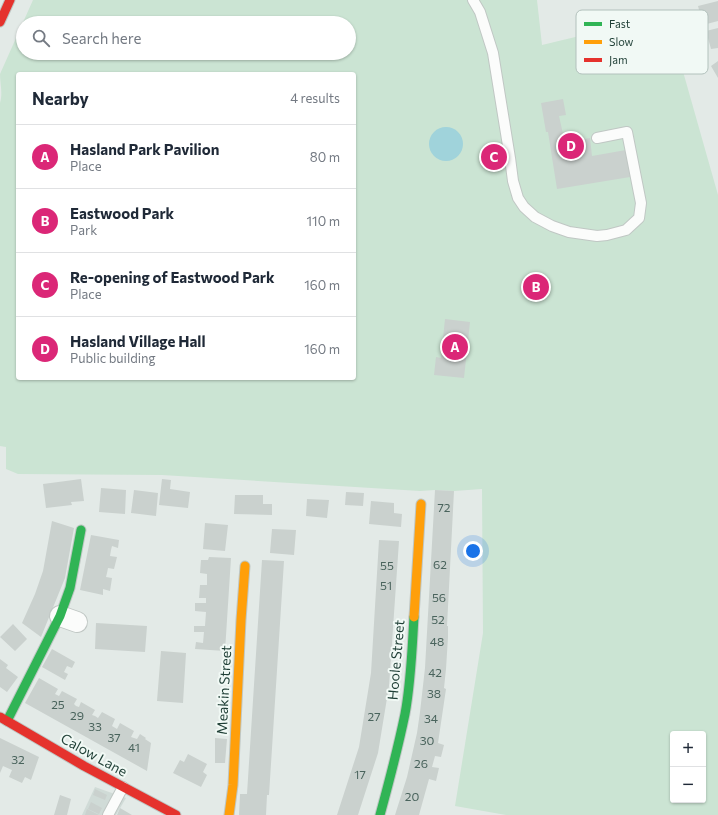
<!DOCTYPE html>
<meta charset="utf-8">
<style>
:root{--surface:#fff;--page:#f6f6f7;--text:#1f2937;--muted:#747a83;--line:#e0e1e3;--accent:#db2777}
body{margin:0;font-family:Commissioner,sans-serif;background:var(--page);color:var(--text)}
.controls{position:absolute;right:12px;bottom:12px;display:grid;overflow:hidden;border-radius:4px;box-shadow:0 1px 3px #0004}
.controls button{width:36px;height:36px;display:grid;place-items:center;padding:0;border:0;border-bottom:1px solid var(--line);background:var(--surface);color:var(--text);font:20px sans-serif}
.you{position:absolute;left:473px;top:551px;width:14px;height:14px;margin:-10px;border:3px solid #fff;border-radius:50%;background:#1a73e8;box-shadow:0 0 0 6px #1a73e833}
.badge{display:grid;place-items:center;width:26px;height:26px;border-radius:50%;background:var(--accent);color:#fff;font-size:13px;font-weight:700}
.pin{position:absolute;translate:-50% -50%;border:2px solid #fff;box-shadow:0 1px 4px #0006}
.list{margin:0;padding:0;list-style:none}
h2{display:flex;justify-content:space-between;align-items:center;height:52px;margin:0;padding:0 16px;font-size:17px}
h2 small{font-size:13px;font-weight:400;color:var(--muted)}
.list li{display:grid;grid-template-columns:26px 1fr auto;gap:12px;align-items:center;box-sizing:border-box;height:64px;padding:0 16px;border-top:1px solid var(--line)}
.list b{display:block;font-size:15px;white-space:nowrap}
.list p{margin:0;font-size:13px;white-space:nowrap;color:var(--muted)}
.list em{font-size:13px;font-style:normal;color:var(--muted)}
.icon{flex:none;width:22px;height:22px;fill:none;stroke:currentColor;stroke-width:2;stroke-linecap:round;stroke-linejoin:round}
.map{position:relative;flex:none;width:718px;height:815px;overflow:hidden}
.search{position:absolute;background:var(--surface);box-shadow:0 1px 3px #0004;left:16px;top:16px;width:340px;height:44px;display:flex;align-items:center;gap:10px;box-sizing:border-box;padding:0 14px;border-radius:22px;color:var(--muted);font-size:15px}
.panel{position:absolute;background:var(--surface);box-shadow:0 1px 3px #0004;left:16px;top:72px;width:340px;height:308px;border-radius:4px}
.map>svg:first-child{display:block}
.built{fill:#d0dbd7}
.green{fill:#cbe4d3;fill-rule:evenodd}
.water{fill:#a0d3db}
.building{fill:#cad1ce}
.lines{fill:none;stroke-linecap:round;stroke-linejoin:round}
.lane-casing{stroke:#c0c7c4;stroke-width:12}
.street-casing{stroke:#c0c7c4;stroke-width:22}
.fast-casing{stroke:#bfc7c4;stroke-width:11}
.slow-casing{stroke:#bfc7c4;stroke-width:11}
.jam-casing{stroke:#bfc7c4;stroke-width:11}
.lane{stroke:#fbfcfb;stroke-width:10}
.street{stroke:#fbfcfb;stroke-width:20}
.fast{stroke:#30b455;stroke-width:9}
.slow{stroke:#ff9f0a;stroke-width:9}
.jam{stroke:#e5322d;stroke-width:9}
.labels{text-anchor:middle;stroke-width:4;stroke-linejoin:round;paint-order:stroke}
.number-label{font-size:12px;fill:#4a645d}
.street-label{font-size:14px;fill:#1f3f36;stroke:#f1f9f5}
.key{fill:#f1f9f5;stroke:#b2c1bc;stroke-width:1}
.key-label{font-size:11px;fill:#1f3f36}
</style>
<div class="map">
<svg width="718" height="815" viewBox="0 0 718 815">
<rect width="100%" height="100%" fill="#e3eae7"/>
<path class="built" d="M95,787L126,798L116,815H82Z"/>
<path class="green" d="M33,0H537L542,45L667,15L718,195V815H506L455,806L483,633L482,489L454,491L435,490L420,491L162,475L18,474L6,469V447L0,446V103C3,93 0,84 0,74ZM23,23H349V53H23ZM18,74H354V378H18ZM673,734H703V800H673Z"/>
<path class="water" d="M429 144a17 17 0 1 1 34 0a17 17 0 1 1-34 0Z"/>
<path class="building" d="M718,1V21L703,25L698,6Z
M718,28V48L711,49L706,31Z
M718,61V78L711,66Z
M563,99L566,115L559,116L563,134L573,132L574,141L590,138L592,156L626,150L630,177L557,189L548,132H546L541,103Z
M445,319L470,322L464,378L434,375L436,357L441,358Z
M81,479L84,501L71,502L72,505L46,508L43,484Z
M162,479L171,480L170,489L190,492L188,508L159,505Z
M101,488L126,490L125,514L99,512Z
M134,490L158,493L156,516L131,513Z
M435,490L454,491L447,626H448V637L446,669L444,688L446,689L438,743L444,745L441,757L435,756L432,767L439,768L436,781L429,779L419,815H395L407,777L417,733L420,712L425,668Z
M346,492L364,493L363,506L345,505Z
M235,495H263V504H272V515L234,514Z
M307,499L329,500L327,518L306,516Z
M371,501L394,503V513L402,514L401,527L369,524Z
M52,521L74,528L65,578L41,637L22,623L35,594L43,571Z
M205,523L228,525L225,551L203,549Z
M272,529L296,530L294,555L270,553Z
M91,535L119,540L118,548L112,546L111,550L110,556L117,557L114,569L108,568L107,573L106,577L112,578L110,591L103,589V595L80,590Z
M379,540L399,541L389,686L378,753L358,815H337L359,747L371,673Z
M209,557L231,558L225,651L195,649L196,642L203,643L204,632H194V626H205L206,612L195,611V603H206V598H199L200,585H207V574L200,573L201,560H208Z
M262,560L284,561L269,795H267L266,815H239L240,794H247Z
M96,623L147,626L145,652L95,649Z
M13,624L27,639L15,651L0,637Z
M52,649L75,662L72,668L67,666L64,672L68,674L65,680L42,667Z
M161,651L186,653L183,703L157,701Z
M0,659L8,665L6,668L18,677L7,692L0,687Z
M39,678L58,689L55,694L59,696L62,691L77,699L74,704L76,706L79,707L81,702L95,710L92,715L95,716L98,718L102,712L115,719L112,726L117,729L120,723L134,731L131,737L137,739L140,734L146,738L145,739L151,743L147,771L25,703Z
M0,738L39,757L31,780L25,777L22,783L9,777L12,770L3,766L0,773Z
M215,738L227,739L225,763H215Z
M188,754L207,764L203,772L207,775L201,787L173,773L180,760L184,762Z
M95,789L107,795L105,800L93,795Z
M60,795L71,799L67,815H54Z
M91,802L102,808L99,814L88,809Z
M120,808L132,815H117Z
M87,809L99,815H85Z"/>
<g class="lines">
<defs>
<path id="lane" d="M473,0L480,12L493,53L510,158L513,181L518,198L524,207L535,217L552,226L569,232L597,236L607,235L626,230L639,218L641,203L627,132L597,138
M108,815L123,787"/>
<path id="street" d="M60,616L77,622"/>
<path id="fast" d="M7,721L60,616L70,588L81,530
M380,815C389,782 398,748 405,714C411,682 412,649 414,617"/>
<path id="slow" d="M414,617L421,504
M229,815L233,785L241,620L245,566"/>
<path id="jam" d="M0,22L10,0
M0,717L84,766L176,815"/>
</defs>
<use href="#lane" class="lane-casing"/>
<use href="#street" class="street-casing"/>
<use href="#fast" class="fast-casing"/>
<use href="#slow" class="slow-casing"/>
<use href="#jam" class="jam-casing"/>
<use href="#lane" class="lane"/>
<use href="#street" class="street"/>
<use href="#fast" class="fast"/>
<use href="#slow" class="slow"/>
<use href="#jam" class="jam"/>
</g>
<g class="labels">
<g class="number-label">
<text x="444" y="512">72</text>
<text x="440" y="569">62</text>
<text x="387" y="570">55</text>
<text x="386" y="590">51</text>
<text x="439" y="602">56</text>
<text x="438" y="624">52</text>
<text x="437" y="646">48</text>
<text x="435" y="677">42</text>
<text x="434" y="698">38</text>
<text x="58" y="709">25</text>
<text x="77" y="720">29</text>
<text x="374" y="721">27</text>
<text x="431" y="723">34</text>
<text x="95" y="731">33</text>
<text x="114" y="742">37</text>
<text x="427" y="745">30</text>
<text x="134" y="752">41</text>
<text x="18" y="764">32</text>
<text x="421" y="768">26</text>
<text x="360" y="779">17</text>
<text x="412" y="801">20</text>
</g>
<g class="street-label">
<text transform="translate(396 660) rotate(-85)" y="5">Hoole Street</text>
<text transform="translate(224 690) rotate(-87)" y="5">Meakin Street</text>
<text transform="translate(94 755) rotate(29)" y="5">Calow Lane</text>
</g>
</g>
<rect x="576" y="10" width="132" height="64" rx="6" class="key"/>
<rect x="584" y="22" width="18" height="4" fill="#30b455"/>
<rect x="584" y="40" width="18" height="4" fill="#ff9f0a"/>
<rect x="584" y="58" width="18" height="4" fill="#e5322d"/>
<g class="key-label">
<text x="609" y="28">Fast</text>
<text x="609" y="46">Slow</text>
<text x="609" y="64">Jam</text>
</g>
</svg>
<div class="controls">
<button>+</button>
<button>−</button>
</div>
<div class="you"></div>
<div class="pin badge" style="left:455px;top:347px">A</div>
<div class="pin badge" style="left:536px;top:287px">B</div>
<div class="pin badge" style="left:494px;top:157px">C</div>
<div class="pin badge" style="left:571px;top:146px">D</div>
<div class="search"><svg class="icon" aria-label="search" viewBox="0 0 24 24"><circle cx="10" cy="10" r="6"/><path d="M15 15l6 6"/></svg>Search here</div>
<section class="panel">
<h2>Nearby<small>4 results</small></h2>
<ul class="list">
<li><span class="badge">A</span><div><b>Hasland Park Pavilion</b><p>Place</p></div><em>80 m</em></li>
<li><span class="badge">B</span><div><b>Eastwood Park</b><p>Park</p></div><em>110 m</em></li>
<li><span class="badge">C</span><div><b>Re-opening of Eastwood Park</b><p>Place</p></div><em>160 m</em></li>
<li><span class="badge">D</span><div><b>Hasland Village Hall</b><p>Public building</p></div><em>160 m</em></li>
</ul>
</section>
</div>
